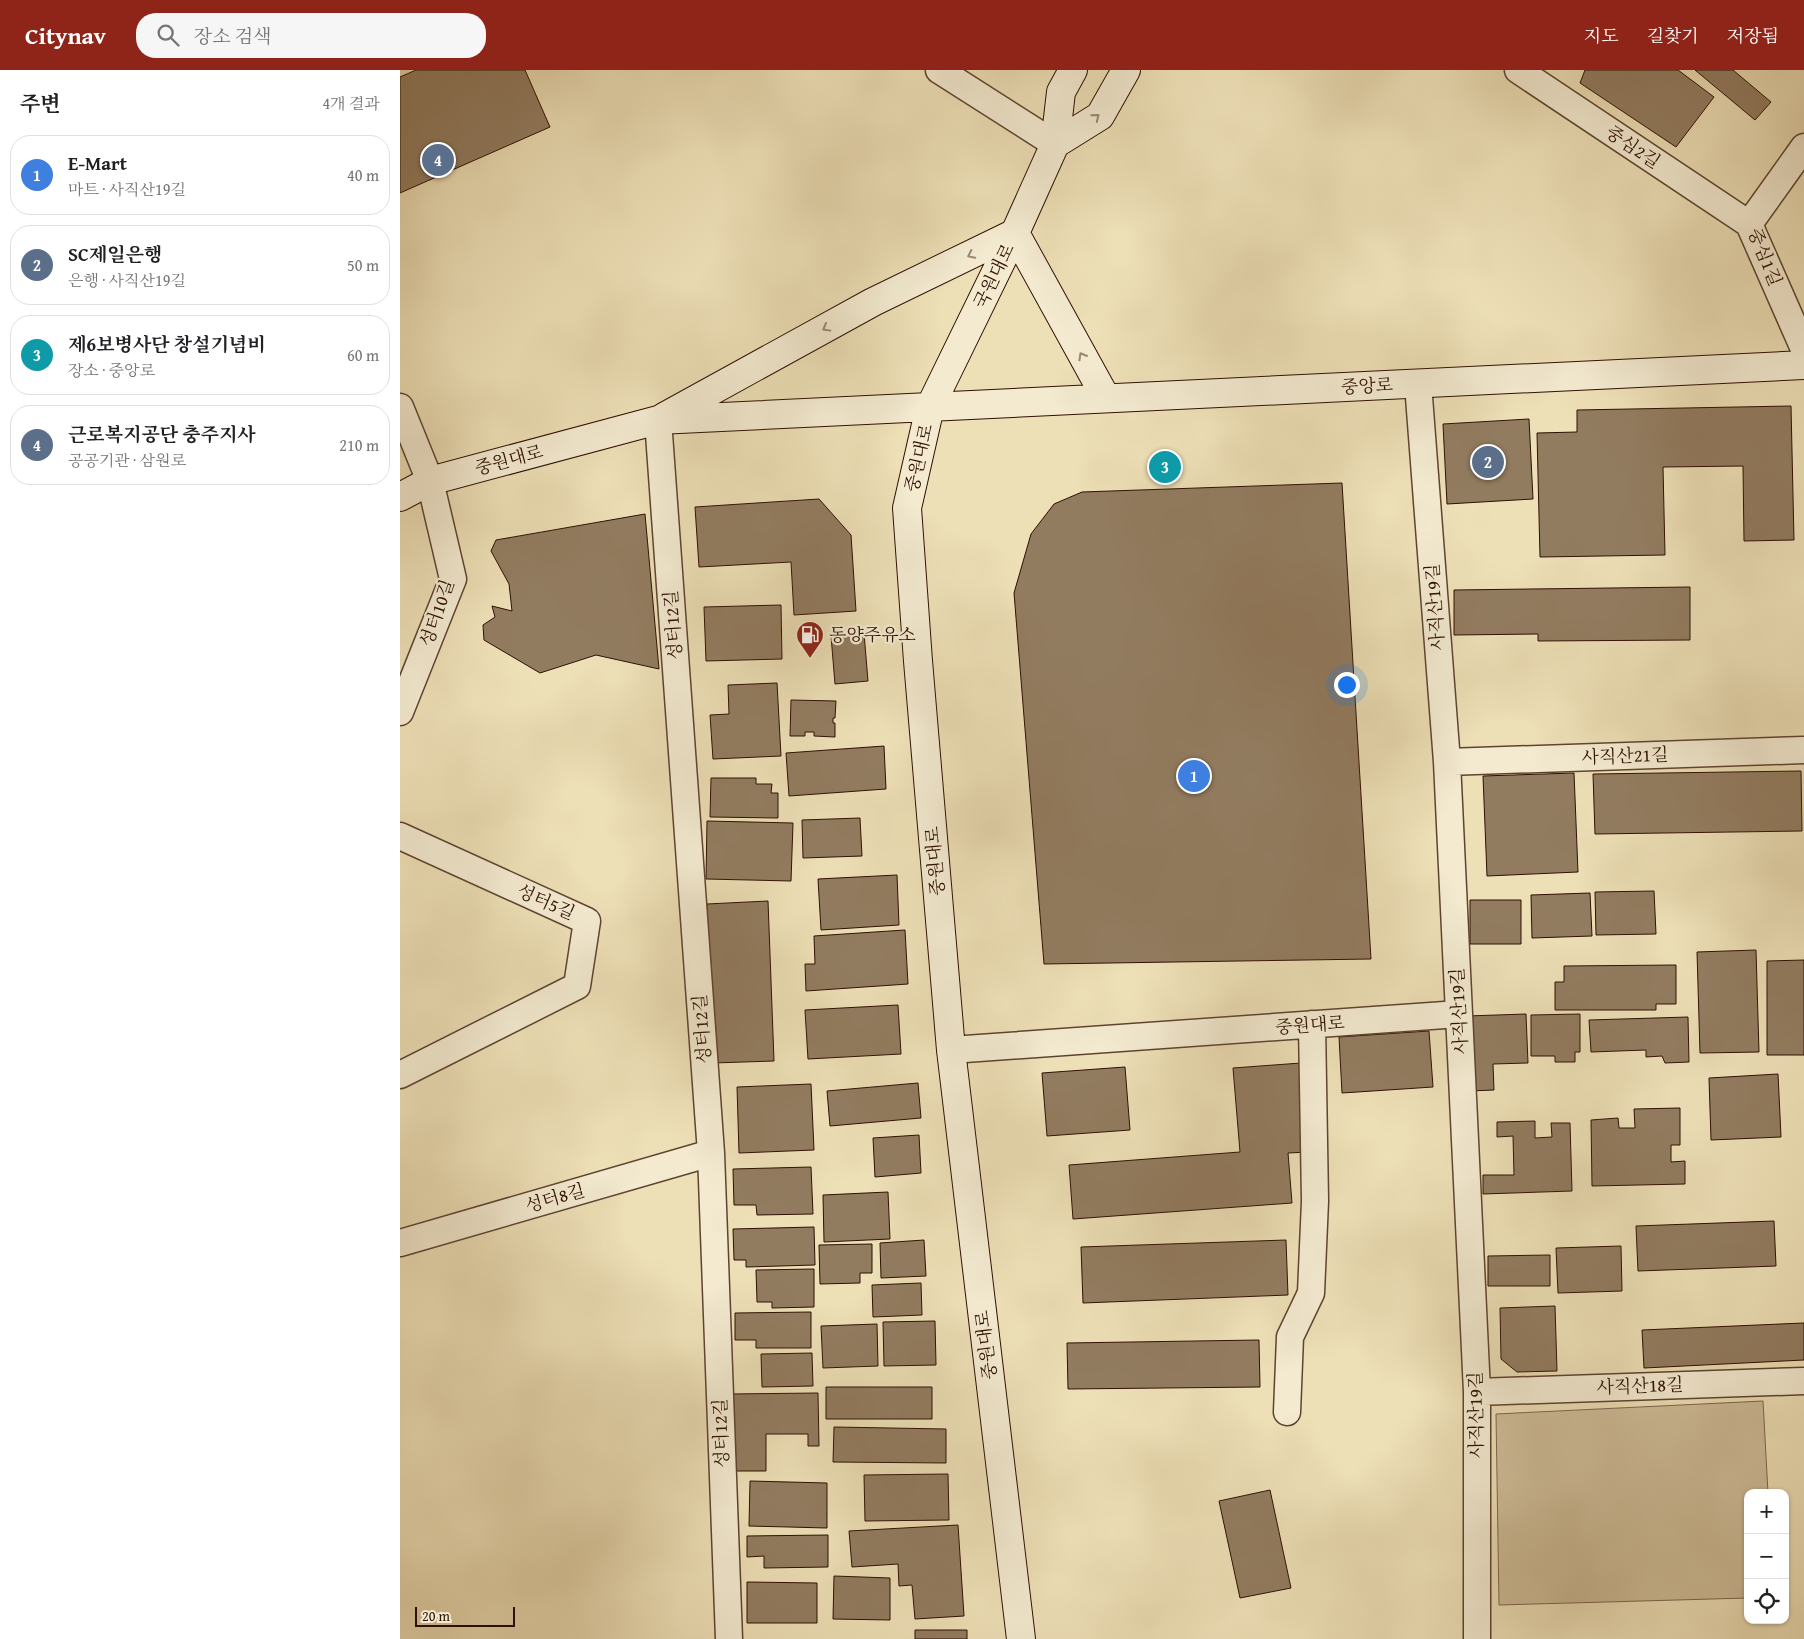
<!DOCTYPE html>
<html lang="ko">
<meta charset="utf-8">
<style>
:root{--surface:#fff;--page:#f6f6f6;--text:#202124;--muted:#757577;--line:#e0e0e0;--accent:#8f2418}
body{margin:0;font-family:"Gentium Book Plus","Noto Serif KR",serif;background:var(--page);color:var(--text)}
.controls{position:absolute;right:15px;bottom:15px;display:grid;overflow:hidden;border-radius:10px;box-shadow:0 1px 4px #0004}
.controls button{width:45px;height:45px;display:grid;place-items:center;padding:0;border:0;border-bottom:1px solid var(--line);background:var(--surface);color:var(--text);font:25px sans-serif}
.scale{position:absolute;left:15px;bottom:12px;width:100px;box-sizing:border-box;padding-left:5px;border:2px solid #2f1003;border-top:0;font-size:14px;line-height:18px;white-space:nowrap;color:#2f1003;-webkit-text-stroke:4px #f3ead0;paint-order:stroke}
.you{position:absolute;left:946px;top:614px;width:18px;height:18px;margin:-12px;border:4px solid #fff;border-radius:50%;background:#1a73e8;box-shadow:0 0 0 8px #1a73e833}
.badge{display:grid;place-items:center;width:32px;height:32px;border-radius:50%;background:var(--accent);color:#fff;font-size:16px;font-weight:700}
.pin{position:absolute;translate:-50% -50%;border:2px solid #fff;box-shadow:0 1px 5px #0006}
.list{margin:0;padding:0;list-style:none}
h2{display:flex;justify-content:space-between;align-items:center;height:65px;margin:0;padding:0 20px;font-size:21px}
h2 small{font-size:16px;font-weight:400;color:var(--muted)}
.list li{display:grid;grid-template-columns:32px 1fr auto;gap:15px;align-items:center;box-sizing:border-box;height:80px;margin:0 10px 10px;padding:0 10px;border:1px solid var(--line);border-radius:20px}
.list b{display:block;font-size:19px;white-space:nowrap}
.list p{margin:0;font-size:16px;white-space:nowrap;color:var(--muted)}
.list em{font-size:16px;font-style:normal;color:var(--muted)}
.icon{flex:none;width:28px;height:28px;fill:none;stroke:currentColor;stroke-width:2;stroke-linecap:round;stroke-linejoin:round}
.map{position:relative;flex:none;width:1404px;height:1569px;overflow:hidden}
header{display:flex;align-items:center;gap:30px;box-sizing:border-box;height:70px;padding:0 25px;background:var(--accent);color:#fff}
header strong{font-size:24px}
nav{display:flex;gap:28px;margin-inline-start:auto;font-size:18px}
.search{width:350px;height:45px;background:var(--page);display:flex;align-items:center;gap:12px;box-sizing:border-box;padding:0 18px;border-radius:20px;color:var(--muted);font-size:19px}
main{display:flex}
aside{flex:1;background:var(--surface)}
.map>svg:first-child{display:block}
.green{fill:#cdbc98;stroke:#7e664e}
.building{fill:#927c60;stroke:#2f1003}
.lines{fill:none;stroke-linecap:round;stroke-linejoin:round}
.street-casing{stroke:#5e4430;stroke-width:29}
.secondary-casing{stroke:#2f1003;stroke-width:30}
.street{stroke:#f3ead0;stroke-width:26}
.secondary{stroke:#f3ead0;stroke-width:28}
.oneway{stroke:#9b8874}
.labels{text-anchor:middle;stroke-width:4.5;stroke-linejoin:round;paint-order:stroke}
.street-label{font-size:18px;fill:#2f1003;stroke:#f3ead0}
.poi-label{font-size:18px;fill:#2f1003;stroke:#f3ead0;text-anchor:start}
</style>
<header>
<strong>Citynav</strong>
<div class="search"><svg class="icon" aria-label="search" viewBox="0 0 24 24"><circle cx="10" cy="10" r="6"/><path d="M15 15l6 6"/></svg>장소 검색</div>
<nav><a>지도</a><a>길찾기</a><a>저장됨</a></nav>
</header>
<main>
<aside>
<h2>주변<small>4개 결과</small></h2>
<ul class="list">
<li><span class="badge" style="background:#3f7fe0">1</span><div><b>E-Mart</b><p>마트 · 사직산19길</p></div><em>40 m</em></li>
<li><span class="badge" style="background:#5c6f8a">2</span><div><b>SC제일은행</b><p>은행 · 사직산19길</p></div><em>50 m</em></li>
<li><span class="badge" style="background:#0f9aa8">3</span><div><b>제6보병사단 창설기념비</b><p>장소 · 중앙로</p></div><em>60 m</em></li>
<li><span class="badge" style="background:#5c6f8a">4</span><div><b>근로복지공단 충주지사</b><p>공공기관 · 삼원로</p></div><em>210 m</em></li>
</ul>
</aside>
<div class="map">
<svg width="1404" height="1569" viewBox="0 0 1404 1569">
<rect width="100%" height="100%" fill="#eddfb6"/>
<filter id="stains"><feTurbulence type="fractalNoise" baseFrequency=".004" numOctaves="4"/><feColorMatrix values="0 0 0 0 .2 0 0 0 0 .09 0 0 0 0 .02 0 0 0 .5 -.17"/></filter>
<radialGradient id="worn" r=".72"><stop offset=".6" stop-color="#630" stop-opacity="0"/><stop offset="1" stop-color="#630" stop-opacity=".3"/></radialGradient>
<path class="green" d="M1363,1331L1368,1423H1348V1528L1099,1535L1096,1344Z"/>
<path class="building" d="M16,0H125L150,57L0,123V7Z
M1185,0H1278L1314,27L1276,77L1180,13Z
M1295,0H1333L1371,32L1355,50Z
M1391,336L1394,470L1344,471L1343,396L1263,397L1265,485L1140,487L1137,363L1177,362V340Z
M1129,349L1133,429L1047,434L1043,354Z
M942,413L971,889L644,894L614,523L631,464L654,434L682,422Z
M419,429L451,465L456,541L394,545L391,492L299,497L295,437Z
M245,444L259,599L196,585L140,603L84,570L83,555L95,547L92,536L112,541L109,514L91,481L96,470Z
M1290,517V570L1138,571V564L1054,565V520Z
M381,535L382,589L306,591L304,537Z
M464,563L468,611L435,614L431,566Z
M377,613L381,686L313,689L310,645L329,644L328,615Z
M391,630L436,631L435,648H433V653H435V667L414,666V662H405V666H390Z
M484,676L486,719L389,726L386,683Z
M1401,701L1402,761L1195,764L1193,704Z
M1174,703L1178,802L1087,806L1083,706Z
M311,708H356V714H372L371,723H378V748L310,747Z
M460,748L462,786L403,788L402,750Z
M307,751L393,753L391,811L306,809Z
M497,805L499,855L421,860L418,809Z
M1254,821L1256,864L1196,865L1195,822Z
M1190,823L1192,866L1132,868L1131,825Z
M1070,830H1121V874H1070Z
M368,831L374,991L313,993L307,834Z
M505,860L508,914L406,921L405,894H415L414,866Z
M1356,880L1359,982L1300,983L1297,882Z
M1404,890V985H1367V891Z
M1276,895V934H1256V940H1155V912H1164V896Z
M498,935L501,984L408,989L405,940Z
M1126,944L1128,993L1093,994L1094,1020L1070,1021L1067,946Z
M1180,944V982H1175V992H1155V986H1131V945Z
M1288,947L1289,992L1265,993L1262,986L1246,987V980L1191,982L1189,950Z
M1029,961L1033,1017L942,1023L939,967Z
M901,993L908,1082L888,1083L892,1133L673,1149L669,1095L840,1082L833,998Z
M725,997L730,1060L647,1066L642,1003Z
M1378,1004L1381,1067L1311,1070L1309,1008Z
M518,1013L521,1048L430,1056L427,1021Z
M411,1014L414,1080L339,1083L337,1017Z
M1280,1038V1075H1271V1092L1285,1091V1114L1192,1116L1191,1050L1218,1048L1219,1058H1235L1234,1039Z
M1135,1051V1068L1152,1067L1151,1053H1170L1172,1121L1083,1124V1105H1114L1113,1066L1097,1067V1052Z
M519,1065L521,1103L475,1107L473,1068Z
M411,1097L413,1144L357,1145L356,1135H334L333,1099Z
M488,1122L490,1169L424,1172L423,1125Z
M1374,1151L1376,1196L1238,1201L1236,1156Z
M414,1157L415,1195L346,1197V1190H334L333,1159Z
M524,1170L526,1206L481,1208L480,1173Z
M886,1170L888,1225L683,1233L681,1177Z
M472,1174V1203H460V1213L420,1214L419,1175Z
M1221,1176L1222,1221L1158,1223L1156,1178Z
M1150,1185V1216H1088V1186Z
M414,1199V1237L372,1238V1232H357L356,1200Z
M521,1213L522,1245L473,1247L472,1215Z
M1155,1236L1157,1301L1117,1302L1101,1289L1100,1238Z
M411,1242V1278H356V1270H335V1243Z
M535,1251L536,1295L484,1296L483,1252Z
M1404,1253V1290L1244,1298L1242,1260Z
M477,1254L478,1296L423,1298L421,1256Z
M859,1270L860,1317L668,1319L667,1273Z
M412,1283L413,1316L362,1317L361,1284Z
M426,1317H532V1349H426Z
M418,1323L419,1376H408V1364H366V1401H332L331,1324Z
M434,1357L546,1359V1393L433,1392Z
M548,1404L549,1450L465,1451L464,1405Z
M350,1411L427,1413V1458L349,1456Z
M870,1420L891,1518L840,1528L819,1431Z
M558,1455L564,1546L515,1549L512,1515L499,1516L498,1494L452,1497L449,1461Z
M428,1465V1497L364,1498V1486L347,1487V1466Z
M434,1506L490,1508V1550L433,1549Z
M347,1512L417,1513V1553H347Z
M515,1560H567V1569H515Z"/>
<g class="lines">
<defs>
<path id="street" d="M539,0L655,74
M1118,0L1349,154
M1404,77L1349,154L1404,279
M1018,314L1047,692L1077,1322V1569
M0,337L30,411L53,509L0,642
M258,350L311,1083L329,1569
M1047,692L1404,680
M0,766L187,851L177,916L0,1005
M551,980L1059,944
M0,1173L311,1083
M1077,1322L1404,1311
M887,1342L890,1267L911,1223L915,1131L912,954"/>
<path id="secondary" d="M655,74L700,46L726,0
M615,163L706,328
M264,347L473,232L615,163
M0,427L30,411L258,350L1404,295
M621,1569L551,980L518,591L507,438L530,337L615,163L655,74L661,22L673,0"/>
</defs>
<use href="#street" class="street-casing"/>
<use href="#secondary" class="secondary-casing"/>
<use href="#street" class="street"/>
<use href="#secondary" class="secondary"/>
</g>
<defs><path id="oneway-chevron" d="M-2-3.5L2.5 0L-2 3.5" fill="none" stroke-width="1.6" stroke-linecap="round" stroke-linejoin="round" transform="scale(1.25)"/></defs>
<g class="oneway">
<use href="#oneway-chevron" transform="translate(696 47) rotate(-39)"/>
<use href="#oneway-chevron" transform="translate(571 185) rotate(154)"/>
<use href="#oneway-chevron" transform="translate(426 258) rotate(151)"/>
<use href="#oneway-chevron" transform="translate(682 286) rotate(-120)"/>
</g>
<defs>
<symbol id="fuel-pin" viewBox="-11 -11 22 30"><path d="M0 17L-7.5 6A9.5 9.5 0 1 1 7.5 6Z" fill="#8f2418" stroke="#f3ead0"/><path d="M-5.5-6h7V0h2V4h1.3V-2.5L3-4.5l.8-.8L6-3V5H2.5V1h-1V6h-7ZM-4.2-4.7v3.2H.2V-4.7Z" fill="#fff"/></symbol>
</defs>
<g fill-rule="evenodd">
<use href="#fuel-pin" x="394" y="549" width="32" height="43"/>
</g>
<g class="labels">
<g class="street-label">
<text transform="translate(1233 77) rotate(34)" y="6">중심2길</text>
<text transform="translate(1365 187) rotate(68)" y="6">중심1길</text>
<text transform="translate(594 206) rotate(-64)" y="6">국원대로</text>
<text transform="translate(967 316) rotate(-3)" y="6">중앙로</text>
<text transform="translate(519 388) rotate(-77)" y="6">중원대로</text>
<text transform="translate(109 390) rotate(-15)" y="6">중원대로</text>
<text transform="translate(1035 537) rotate(-94)" y="6">사직산19길</text>
<text transform="translate(37 543) rotate(-71)" y="6">성터10길</text>
<text transform="translate(273 555) rotate(-94)" y="6">성터12길</text>
<text transform="translate(1225 686) rotate(-2)" y="6">사직산21길</text>
<text transform="translate(535 791) rotate(-95)" y="6">중원대로</text>
<text transform="translate(146 832) rotate(24)" y="6">성터5길</text>
<text transform="translate(1059 941) rotate(-93)" y="6">사직산19길</text>
<text transform="translate(910 955) rotate(-4)" y="6">중원대로</text>
<text transform="translate(302 959) rotate(-94)" y="6">성터12길</text>
<text transform="translate(155 1128) rotate(-16)" y="6">성터8길</text>
<text transform="translate(586 1275) rotate(-97)" y="6">중원대로</text>
<text transform="translate(1240 1316) rotate(-2)" y="6">사직산18길</text>
<text transform="translate(1076 1345) rotate(-91)" y="6">사직산19길</text>
<text transform="translate(321 1363) rotate(-92)" y="6">성터12길</text>
</g>
<g class="poi-label">
<text x="429" y="571">동양주유소</text>
</g>
</g>
<rect width="100%" height="100%" filter="url(#stains)"/>
<rect width="100%" height="100%" fill="url(#worn)"/>
</svg>
<div class="controls">
<button>+</button>
<button>−</button>
<button><svg class="icon" aria-label="locate" viewBox="0 0 24 24"><circle cx="12" cy="12" r="6"/><path d="M12 2v4M12 18v4M2 12h4M18 12h4"/></svg></button>
</div>
<div class="scale">20 m</div>
<div class="you"></div>
<div class="pin badge" style="left:794px;top:706px;background:#3f7fe0">1</div>
<div class="pin badge" style="left:1088px;top:392px;background:#5c6f8a">2</div>
<div class="pin badge" style="left:765px;top:397px;background:#0f9aa8">3</div>
<div class="pin badge" style="left:38px;top:90px;background:#5c6f8a">4</div>
</div>
</main>
